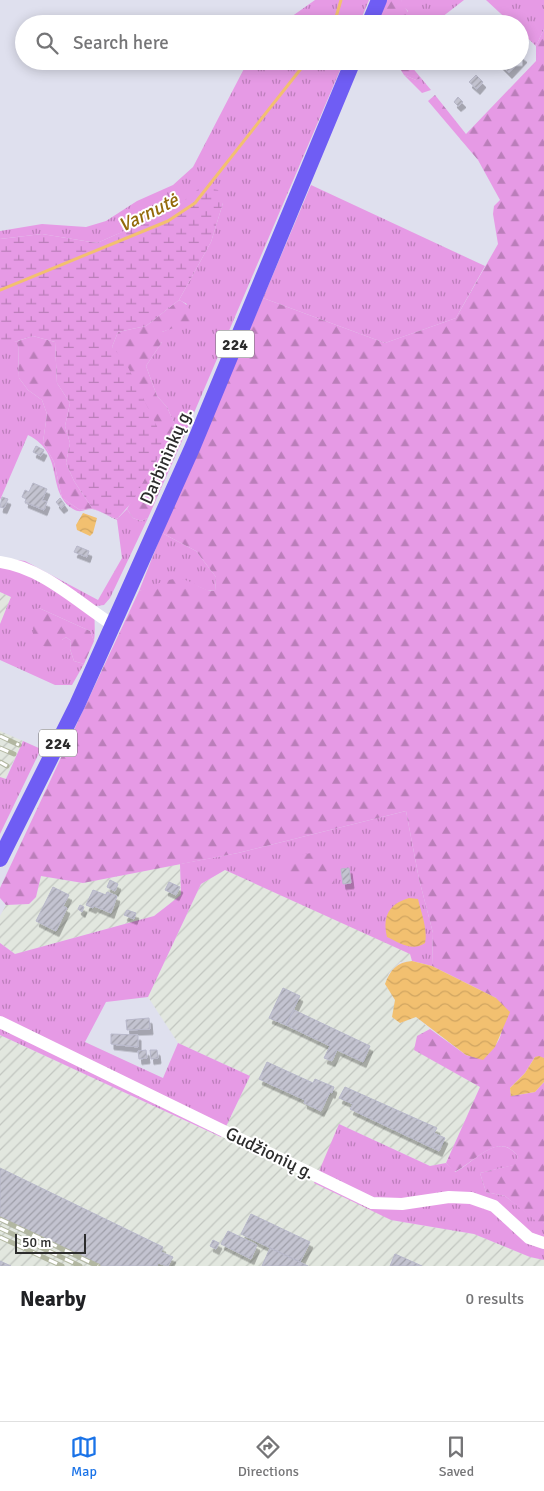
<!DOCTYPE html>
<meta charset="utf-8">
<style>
:root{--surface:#fff;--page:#f2f2f2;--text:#202124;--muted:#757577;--line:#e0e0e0;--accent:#1a73e8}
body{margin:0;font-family:Signika,sans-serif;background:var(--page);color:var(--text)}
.scale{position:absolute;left:15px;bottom:12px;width:71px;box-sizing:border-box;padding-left:5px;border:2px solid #2c2c2c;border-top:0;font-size:14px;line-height:18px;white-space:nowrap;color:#2c2c2c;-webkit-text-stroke:4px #fff;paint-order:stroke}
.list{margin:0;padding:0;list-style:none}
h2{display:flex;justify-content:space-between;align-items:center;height:65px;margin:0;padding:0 20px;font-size:21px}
h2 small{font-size:16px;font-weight:400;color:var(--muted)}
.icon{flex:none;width:28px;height:28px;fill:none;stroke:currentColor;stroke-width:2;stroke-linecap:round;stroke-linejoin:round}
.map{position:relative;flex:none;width:544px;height:1266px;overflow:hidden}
.search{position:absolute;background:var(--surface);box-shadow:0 2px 12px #0003;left:15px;right:15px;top:15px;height:55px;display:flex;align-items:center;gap:12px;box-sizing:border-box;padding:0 18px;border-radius:28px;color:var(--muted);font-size:19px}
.sheet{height:155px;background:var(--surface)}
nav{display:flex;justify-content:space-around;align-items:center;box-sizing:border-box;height:70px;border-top:1px solid var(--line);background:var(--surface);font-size:14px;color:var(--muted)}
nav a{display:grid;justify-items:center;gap:2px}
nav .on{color:var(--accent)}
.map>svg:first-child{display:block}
.industrial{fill:url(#industrial-furrows)}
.grass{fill:url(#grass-tufts)}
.forest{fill:url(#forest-firs)}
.wetland{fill:url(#wetland-marsh)}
.water{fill:url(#water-waves)}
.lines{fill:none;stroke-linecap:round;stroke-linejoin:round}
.stream{stroke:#f2c070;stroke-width:3}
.building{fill:url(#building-hatch);stroke:#b8b8ca;filter:url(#shadow)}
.minor{stroke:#fff;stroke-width:12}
.major{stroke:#6f5df4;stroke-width:16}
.rail-casing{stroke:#b2b7a1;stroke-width:5}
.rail{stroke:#fff;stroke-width:3;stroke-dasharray:9;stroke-linecap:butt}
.labels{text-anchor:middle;stroke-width:4;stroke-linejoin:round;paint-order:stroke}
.shield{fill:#fff;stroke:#6b6b6b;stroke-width:1}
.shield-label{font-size:16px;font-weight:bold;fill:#2c2c2c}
.street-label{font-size:18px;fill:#2c2c2c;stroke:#fff}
.water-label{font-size:19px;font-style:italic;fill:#946a0b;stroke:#fff}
</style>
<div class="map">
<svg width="544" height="1266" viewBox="0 0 544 1266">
<defs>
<pattern id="industrial-furrows" width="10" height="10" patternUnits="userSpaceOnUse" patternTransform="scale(1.25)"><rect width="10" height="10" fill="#e2e7df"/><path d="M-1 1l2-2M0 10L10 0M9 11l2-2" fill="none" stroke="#c2c6c0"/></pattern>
<pattern id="grass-tufts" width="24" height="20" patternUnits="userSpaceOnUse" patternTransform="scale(1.25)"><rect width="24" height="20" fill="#e69ae5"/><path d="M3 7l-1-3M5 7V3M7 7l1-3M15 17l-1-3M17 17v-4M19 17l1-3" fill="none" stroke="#bb7eba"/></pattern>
<pattern id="forest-firs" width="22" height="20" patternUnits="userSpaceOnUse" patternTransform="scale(1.25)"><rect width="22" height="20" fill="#e69ae5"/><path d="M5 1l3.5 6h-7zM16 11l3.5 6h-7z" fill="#bb7eba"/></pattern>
<pattern id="wetland-marsh" width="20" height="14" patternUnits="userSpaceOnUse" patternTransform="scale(1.25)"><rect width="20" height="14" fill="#e69ae5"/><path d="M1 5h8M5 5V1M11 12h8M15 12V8" fill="none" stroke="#bb7eba"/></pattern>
<pattern id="water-waves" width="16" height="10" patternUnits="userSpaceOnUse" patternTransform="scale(1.25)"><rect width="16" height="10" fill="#f2c070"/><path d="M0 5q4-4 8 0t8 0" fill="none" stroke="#d0a561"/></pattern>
<pattern id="building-hatch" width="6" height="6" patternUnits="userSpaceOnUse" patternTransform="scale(1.25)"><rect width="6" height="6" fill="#c3c3d0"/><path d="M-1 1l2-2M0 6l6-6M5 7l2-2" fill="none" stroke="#9f9fa9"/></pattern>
<filter id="shadow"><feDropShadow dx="3" dy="5.5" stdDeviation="0" flood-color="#0004"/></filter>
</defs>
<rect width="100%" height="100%" fill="#dfe0ee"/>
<path class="industrial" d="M0,592L11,597L0,624Z
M0,731L23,741L5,779L0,777Z
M180,864L181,895L154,916L15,954L0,943V916L6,905L29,904L36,897L41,876L83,883Z
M225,870L411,954L412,961L400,962L389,973L385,984L395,1000L393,1017L400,1023L416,1017L430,1029L417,1036L415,1050L480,1087L446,1163L430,1166L339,1124L391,1220L474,1234L530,1257L544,1260V1266H0V1035L221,1137L250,1076L178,1043L148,997L201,884Z"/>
<path class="grass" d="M315,0H369L359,24H281Z
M401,0H464L433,24H403L408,11L402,5Z
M486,0H544V29L536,46L520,31V24H512Z
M248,61H344L182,441L167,407L157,396L146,366L162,342V332L174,327L187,304L179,300L211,242L223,203L187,199L175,209L97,243L42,234L0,239V231L42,224L86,227L106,221L137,201L173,185L193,167Z
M404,75L416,80L421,78L431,90L422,93Z
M311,185L485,266L456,318L385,343L263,298Z
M18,341L19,378L28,390L42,400L47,414L43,442L54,462L62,498L80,510L92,508L117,519L127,509L133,518L141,521L148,518L110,598L104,605L96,606C93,619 96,629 94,641L90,631L39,608L62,640L66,637L71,641L70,649L74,661L84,664L72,685H55L0,660V624L11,597L0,592V558L25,561L98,600L122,558L117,520C110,517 99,510 92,509C84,509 81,514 73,509C45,491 66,454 28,435L0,500V344Z
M162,533L196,551L216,577L215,591L206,590L184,580L139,591Z
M23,741L41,749L0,834V777L6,779Z
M406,811L419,879L433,933L432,966L412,961L410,954L225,870L201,884L148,997L106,1002L85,1042L163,1078L178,1043L250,1076L221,1137L0,1035V943L15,954L154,916L181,895L180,864L238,853Z
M339,1124L430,1166L446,1163L455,1172C473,1164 499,1129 518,1157L514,1165L480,1173L486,1192L505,1196L541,1224L544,1222V1260L530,1257L474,1234L391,1220L314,1183Z"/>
<path class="forest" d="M385,0H401L410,16L403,21V24H375Z
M544,29V1058L535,1057L525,1073L510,1088L511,1096L535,1092L544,1082V1222L541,1225L505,1196L486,1192L480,1173L513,1165L518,1157C500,1129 473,1164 454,1172L446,1163L480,1087L414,1050L417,1036L430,1029L466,1055L483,1059C508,1035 503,1029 496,998L432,966L433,933L419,879L406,811L238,853L83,883L41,876L36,897L29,904L6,905L0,898V888L139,591C154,586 169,576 185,580C196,583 203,591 215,591L216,577L196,551L162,533L263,298L385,343L456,318L498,244L493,214L494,206L500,200L478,160L428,101L435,95L466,134L536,61V46Z
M395,61H412L414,63L411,66L421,78L416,80L404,75Z
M179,300C190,305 191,311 190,322L162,332V342L146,366L157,396L167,407L182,441L148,518L141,521L133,518L127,509L150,469L167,447L112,347L118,332L146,326Z
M33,336L55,342L57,383L70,403L65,426L70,443L66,463L74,481L92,508L80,510L62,498L54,462L43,442L47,414L42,400L28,390L19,378L18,341Z
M39,608L90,631L94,641L84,664L74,661L70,649L71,641L66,637L62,640L61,650C36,650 29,633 34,610Z
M321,851L334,877L335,893L327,894L318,876H313L314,884L310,889L286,876L283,868L290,857Z"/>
<path class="wetland" d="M202,186L218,190L223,203L211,242L179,300L146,326L118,332L112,347L125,361L167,447L150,469L133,501L117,519L92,508L74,481L66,463L70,443L65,426L70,403L57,383L55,342L33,336L5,345L0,344V239L42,234L97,243L174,209Z"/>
<path class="water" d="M83,513L97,518L93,533L90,536L77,530L76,525Z
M409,898L418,899C421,912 428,930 425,943C412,952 400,943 387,937C382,916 389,904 409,898Z
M412,961L432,966L496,998L510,1012L495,1047L483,1060L466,1055L416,1017L400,1023L392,1017L395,1000L385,984C390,970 397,962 412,961Z
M539,1056L544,1058V1082L535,1092L511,1096L510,1088L525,1073L535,1057Z"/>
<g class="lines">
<path class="stream" d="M334,24L341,0
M0,290L168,221L195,203L307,61"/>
</g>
<path class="building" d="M520,54L524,57L509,73L497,61H520Z
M476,75L483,82L477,89L469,82Z
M458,97L463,102L458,106L454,102Z
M36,446L44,450L41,456L33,452Z
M33,483L47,489L42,500L47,502L44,510L25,502L26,499L22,497L25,490L29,492Z
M2,497L8,499L4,508L0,507Z
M60,498L65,505L61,508L56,502Z
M77,546L89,551L87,557L74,552Z
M349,868L351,883L343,884L341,869Z
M110,880L118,884L115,891L107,887Z
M169,882L180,887L176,895L165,890Z
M53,887L69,895L63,906L67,908L56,931L36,921Z
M93,890L106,895L107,892L117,896L111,913L94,906L93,908L86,905Z
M80,905L84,907L82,912L78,909Z
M127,910L136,913L134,919L124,915Z
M283,988L300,996L286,1025L269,1018Z
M294,1010L370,1046L363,1062L337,1050L332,1061L324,1058L330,1046L286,1025Z
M149,1018L150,1029L127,1030L126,1020Z
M111,1034L138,1035V1047L111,1044Z
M146,1050L147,1058L139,1059L138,1051Z
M150,1050H157L158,1058L151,1059Z
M267,1062L313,1083L315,1079L334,1087L332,1093L330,1092L321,1111L304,1103L305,1100L259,1079Z
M345,1087L437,1128L434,1133L445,1138L439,1151L350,1109L353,1104L339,1098Z
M0,1168L163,1247L161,1252L173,1257L168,1266L158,1263L157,1266H102L0,1217Z
M251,1214L310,1242L300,1262L241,1234Z
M228,1231L257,1245L251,1259L221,1244Z
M213,1240L219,1243L216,1249L210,1246Z
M270,1248L308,1266H262Z
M395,1254L422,1266H390Z
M0,1261L11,1266H0Z"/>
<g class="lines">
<path class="minor" d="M0,562C43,568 77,602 113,625
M0,1022L372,1203L402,1204L449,1197L471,1198L494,1206L529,1238L544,1243"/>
<path class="major" d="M369,24L379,0
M0,859L77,705L193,446L353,61"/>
<defs>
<path id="rail" d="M0,736L19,745
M0,748L14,754
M0,762L7,766
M0,1219L98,1266
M0,1228L80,1266
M0,1237L62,1266"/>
</defs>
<use href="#rail" class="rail-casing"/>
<use href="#rail" class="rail"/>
</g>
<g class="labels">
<g class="shield">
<rect x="216" y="330.5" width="38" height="27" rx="4"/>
<rect x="39" y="729.5" width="38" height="27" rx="4"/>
</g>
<g class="shield-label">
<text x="235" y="350">224</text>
<text x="58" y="749">224</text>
</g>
<g class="street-label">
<text transform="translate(166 456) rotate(-66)" y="6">Darbininkų g.</text>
<text transform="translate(270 1153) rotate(26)" y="6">Gudžionių g.</text>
</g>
<g class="water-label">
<text transform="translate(148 212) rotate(-26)" y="7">Varnutė</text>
</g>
</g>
</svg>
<div class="scale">50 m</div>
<div class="search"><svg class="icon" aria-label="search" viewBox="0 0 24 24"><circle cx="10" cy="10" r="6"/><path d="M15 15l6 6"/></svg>Search here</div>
</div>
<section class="sheet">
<h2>Nearby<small>0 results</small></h2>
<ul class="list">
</ul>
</section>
<nav>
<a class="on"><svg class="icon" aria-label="map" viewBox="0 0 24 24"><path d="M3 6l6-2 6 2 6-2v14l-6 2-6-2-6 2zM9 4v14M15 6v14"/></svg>Map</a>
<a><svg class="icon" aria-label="directions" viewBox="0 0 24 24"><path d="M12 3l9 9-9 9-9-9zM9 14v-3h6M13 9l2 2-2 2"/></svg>Directions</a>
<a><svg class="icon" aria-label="saved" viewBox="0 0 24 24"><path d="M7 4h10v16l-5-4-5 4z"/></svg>Saved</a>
</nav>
